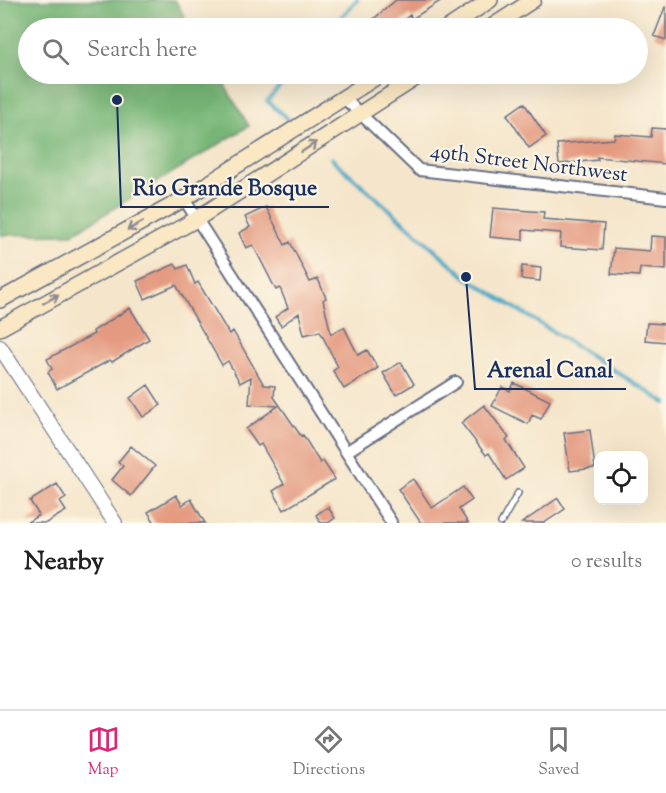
<!DOCTYPE html>
<style>
:root{--surface:#fff;--page:#f6f6f6;--text:#222;--muted:#767676;--line:#e0e0e0;--accent:#db2777}
body{margin:0;font-family:"Sorts Mill Goudy",serif;background:var(--page);color:var(--text)}
.controls{position:absolute;right:18px;bottom:18px;display:grid;overflow:hidden;border-radius:12px;box-shadow:0 6px 24px #0002}
.controls button{width:54px;height:54px;display:grid;place-items:center;padding:0;border:0;border-bottom:2px solid var(--line);background:var(--surface);color:var(--text);font:30px sans-serif}
.list{margin:0;padding:0;list-style:none}
h2{display:flex;justify-content:space-between;align-items:center;height:78px;margin:0;padding:0 24px;font-size:26px}
h2 small{font-size:20px;font-weight:400;color:var(--muted)}
.icon{flex:none;width:33px;height:33px;fill:none;stroke:currentColor;stroke-width:2;stroke-linecap:round;stroke-linejoin:round}
.map{position:relative;flex:none;width:666px;height:523px;overflow:hidden}
.search{position:absolute;background:var(--surface);box-shadow:0 6px 24px #0002;left:18px;right:18px;top:18px;height:66px;display:flex;align-items:center;gap:15px;box-sizing:border-box;padding:0 21px;border-radius:33px;color:var(--muted);font-size:22px}
.sheet{height:186px;background:var(--surface)}
nav{display:flex;justify-content:space-around;align-items:center;box-sizing:border-box;height:84px;border-top:2px solid var(--line);background:var(--surface);font-size:16px;color:var(--muted)}
nav a{display:grid;justify-items:center;gap:3px}
nav .on{color:var(--accent)}
.map>svg:first-child{display:block}
.forest{fill:#76b576;stroke:#48726a;stroke-width:1.5}
.lines{fill:none;stroke-linecap:round;stroke-linejoin:round}
.stream{stroke:#48a7c7;stroke-width:4}
.building{fill:#e49a80}
.service-casing{stroke:#676f84;stroke-width:8}
.minor-casing{stroke:#676f84;stroke-width:14}
.tertiary-casing{stroke:#676f84;stroke-width:16}
.secondary-casing{stroke:#676f84;stroke-width:18}
.service{stroke:#fff;stroke-width:5}
.minor{stroke:#fff;stroke-width:10}
.tertiary{stroke:#fff;stroke-width:14}
.secondary{stroke:#fae7c3;stroke-width:15}
.oneway{stroke:#8a8b90}
.labels{text-anchor:middle;stroke-width:4.5;stroke-linejoin:round;paint-order:stroke}
.street-label{font-size:21px;fill:#1b2f5e;stroke:#fcf5e5}
.leader{fill:none;stroke:#1b2f5e;stroke-width:2}
.callout-dot{fill:#1b2f5e;stroke:#fcf5e5;stroke-width:2}
.callout-label{font-size:22px;text-anchor:middle;font-weight:bold;fill:#1b2f5e;stroke:#fcf5e5;stroke-width:4.5;stroke-linejoin:round;paint-order:stroke}
</style>
<div class="map">
<svg width="666" height="523" viewBox="0 0 666 523">
<rect width="100%" height="100%" fill="#fcf5e5"/>
<filter id="ink" filterUnits="userSpaceOnUse"><feTurbulence type="fractalNoise" baseFrequency=".0167" numOctaves="2"/><feDisplacementMap in="SourceGraphic" scale="12" xChannelSelector="R" yChannelSelector="G"/><feConvolveMatrix kernelMatrix="1 2 1 2 8 2 1 2 1" color-interpolation-filters="sRGB"/></filter>
<filter id="wash" filterUnits="userSpaceOnUse"><feTurbulence type="fractalNoise" baseFrequency=".008" numOctaves="4" result="noise"/><feDisplacementMap in="SourceGraphic" scale="24" xChannelSelector="R" yChannelSelector="G"/><feGaussianBlur stdDeviation="1.35" result="paint"/><feColorMatrix in="noise" values="0 0 0 0 0 0 0 0 0 0 0 0 0 0 0 0 0 1.4 0 .05"/><feComposite in="paint" operator="in"/></filter>
<g filter="url(#wash)">
<rect width="100%" height="100%" fill="#f5e6cb"/>
<path class="forest" d="M0,0H175L191,28H28V74H218L249,126L72,234L0,235Z"/>
<g class="lines">
<path class="stream" d="M331,28L357,0
M288,119L267,101L291,74
M331,158L466,277L666,403"/>
</g>
<g id="blocks">
<path class="building" d="M396,0H442L412,19L410,15L394,28H363Z
M665,7L666,8V40L654,36Z
M524,103L546,136L529,148L507,115Z
M652,128L666,129V164L597,157L598,160L559,164L557,144L614,139L615,134L651,137Z
M266,207L285,245L290,242L310,282L318,279L326,298L323,300L331,334L344,327L358,355L367,350L378,368L344,389L333,371L338,367L320,331L304,335L299,313L281,326L275,317L288,308L280,288L276,290L253,245L246,248L239,233L250,227L245,217Z
M493,208L544,212L543,219L604,224L602,250L560,247L561,233L523,230V240L490,237Z
M651,236L666,237V270L640,268L639,276L611,274L614,248L650,251Z
M175,264L178,269L187,265L195,284L198,282L229,334L233,331L264,385L275,386L274,397L301,436L303,435L320,463L323,461L335,479L284,510L273,491L284,484L261,444L258,446L246,429L278,406L249,404L251,377L240,383L228,361L222,365L176,285L145,299L137,281Z
M522,266L541,268L540,281L521,279Z
M130,308L149,339L112,362L110,360L57,389L48,372L52,369L47,359L94,334L93,331Z
M647,323L666,324V342L645,340Z
M401,362L414,384L396,395L383,373Z
M514,383L550,401L541,419L532,415L528,424L492,406L502,387L510,391Z
M148,385L161,405L143,417L130,398Z
M484,405L509,438L506,440L524,468L506,480L489,453L486,455L461,423Z
M590,430L595,468L570,471L564,433Z
M131,446L155,466L131,496L112,480L123,466L118,462Z
M413,479L432,508L463,487L472,500L459,509L468,523H421L398,489Z
M57,484L66,498L60,502L66,511L46,523H26L39,515L30,501Z
M176,495L182,505L191,499L205,523H155L148,512Z
M558,498L565,509L544,523H522Z
M328,507L335,518L328,523H321L316,515Z"/>
</g>
</g>
<g filter="url(#ink)">
<use href="#blocks" fill-opacity="0" stroke="#676f84" stroke-width="1.5"/>
<g class="lines">
<defs>
<path id="service" d="M501,523L518,493"/>
<path id="minor" d="M344,98L419,170L666,198
M184,199L391,522
M346,452L456,382"/>
<path id="tertiary" d="M0,347L115,523"/>
<path id="secondary" d="M448,28L490,0
M490,28L533,0
M0,300L184,199L381,74
M0,328L195,220L422,74"/>
</defs>
<use href="#service" class="service-casing"/>
<use href="#minor" class="minor-casing"/>
<use href="#tertiary" class="tertiary-casing"/>
<use href="#secondary" class="secondary-casing"/>
<use href="#service" class="service"/>
<use href="#minor" class="minor"/>
<use href="#tertiary" class="tertiary"/>
<use href="#secondary" class="secondary"/>
</g>
<defs><path id="oneway-shaft" d="M-6 0H5M1.5-3L5.5 0L1.5 3" fill="none" stroke-width="1.6" stroke-linecap="round" stroke-linejoin="round" transform="scale(1.5)"/></defs>
<g class="oneway">
<use href="#oneway-shaft" transform="translate(309 147) rotate(-33)"/>
<use href="#oneway-shaft" transform="translate(135 226) rotate(151)"/>
<use href="#oneway-shaft" transform="translate(51 299) rotate(-29)"/>
</g>
</g>
<g class="labels">
<g class="street-label">
<text transform="translate(529 162) rotate(7)" y="7">49th Street Northwest</text>
</g>
</g>
<path class="leader" d="M117 100L121 207H329M466 277L475 389H626"/>
<g class="callout-dot">
<circle cx="117" cy="100" r="6"/>
<circle cx="466" cy="277" r="6"/>
</g>
<g class="callout-label">
<text x="225" y="195">Rio Grande Bosque</text>
<text x="550" y="377">Arenal Canal</text>
</g>
</svg>
<div class="controls">
<button><svg class="icon" aria-label="locate" viewBox="0 0 24 24"><circle cx="12" cy="12" r="6"/><path d="M12 2v4M12 18v4M2 12h4M18 12h4"/></svg></button>
</div>
<div class="search"><svg class="icon" aria-label="search" viewBox="0 0 24 24"><circle cx="10" cy="10" r="6"/><path d="M15 15l6 6"/></svg>Search here</div>
</div>
<section class="sheet">
<h2>Nearby<small>0 results</small></h2>
<ul class="list">
</ul>
</section>
<nav>
<a class="on"><svg class="icon" aria-label="map" viewBox="0 0 24 24"><path d="M3 6l6-2 6 2 6-2v14l-6 2-6-2-6 2zM9 4v14M15 6v14"/></svg>Map</a>
<a><svg class="icon" aria-label="directions" viewBox="0 0 24 24"><path d="M12 3l9 9-9 9-9-9zM9 14v-3h6M13 9l2 2-2 2"/></svg>Directions</a>
<a><svg class="icon" aria-label="saved" viewBox="0 0 24 24"><path d="M7 4h10v16l-5-4-5 4z"/></svg>Saved</a>
</nav>
